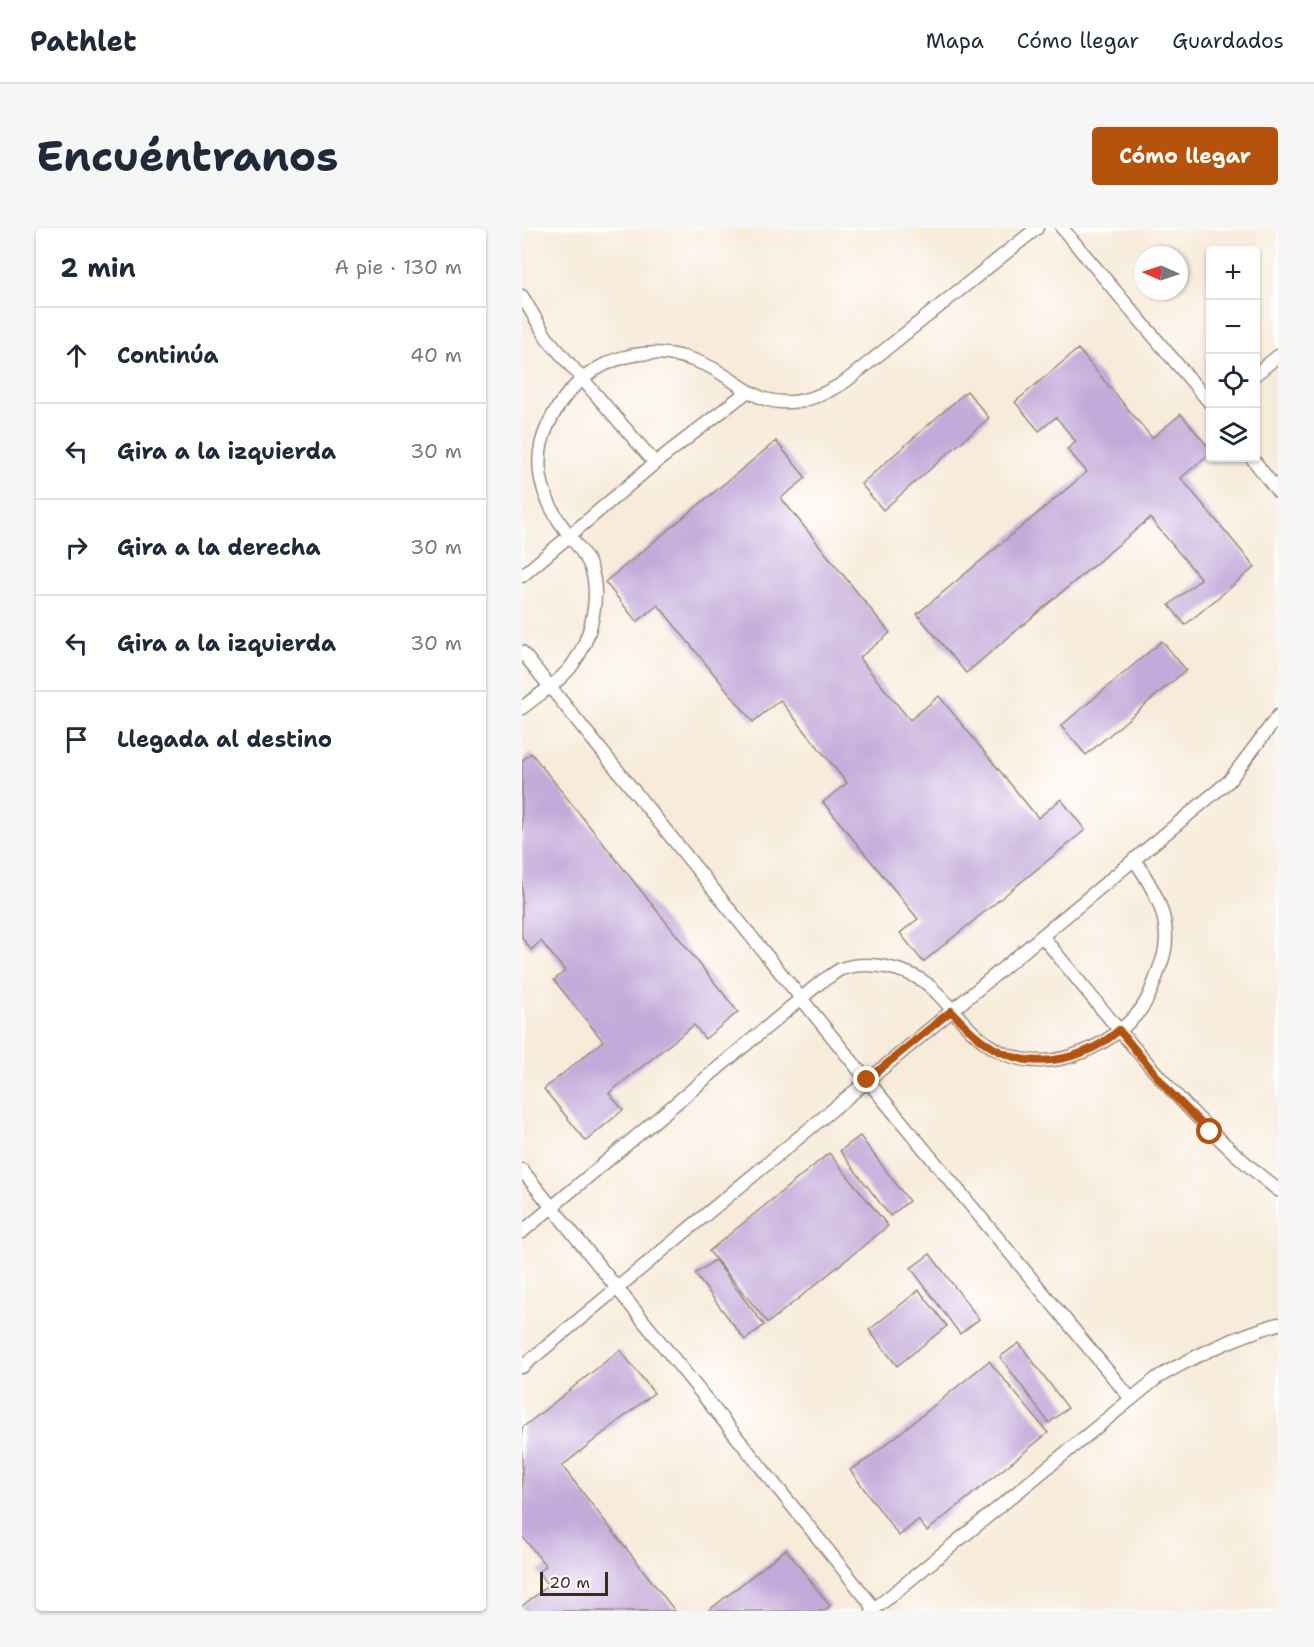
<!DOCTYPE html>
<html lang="es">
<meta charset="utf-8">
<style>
:root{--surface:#fff;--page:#f6f6f7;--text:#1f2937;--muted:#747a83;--line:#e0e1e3;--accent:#b45309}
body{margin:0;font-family:"Shantell Sans",sans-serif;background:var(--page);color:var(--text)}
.controls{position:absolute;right:18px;top:18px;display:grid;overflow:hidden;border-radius:6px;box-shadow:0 2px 4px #0004}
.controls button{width:54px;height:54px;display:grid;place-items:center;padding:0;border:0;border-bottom:2px solid var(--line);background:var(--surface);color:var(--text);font:30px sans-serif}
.compass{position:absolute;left:612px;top:18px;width:54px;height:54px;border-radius:50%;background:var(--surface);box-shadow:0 2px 4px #0004;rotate:273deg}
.scale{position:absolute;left:18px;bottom:15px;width:68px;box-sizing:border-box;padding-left:6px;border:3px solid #3b2a1e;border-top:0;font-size:16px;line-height:21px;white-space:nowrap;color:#3b2a1e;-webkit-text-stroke:4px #fff;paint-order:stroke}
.stop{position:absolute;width:18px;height:18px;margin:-14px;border:4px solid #b45309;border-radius:50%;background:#fff}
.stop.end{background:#b45309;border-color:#fff;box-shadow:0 2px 6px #0008}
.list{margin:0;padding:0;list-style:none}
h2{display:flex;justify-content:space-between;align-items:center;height:78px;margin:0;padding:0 24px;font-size:26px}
h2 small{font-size:20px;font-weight:400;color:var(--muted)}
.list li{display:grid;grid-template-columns:39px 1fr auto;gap:18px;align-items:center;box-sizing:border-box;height:96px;padding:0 24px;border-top:2px solid var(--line)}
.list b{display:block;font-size:22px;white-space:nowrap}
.list em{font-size:20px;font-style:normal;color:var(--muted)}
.icon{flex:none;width:33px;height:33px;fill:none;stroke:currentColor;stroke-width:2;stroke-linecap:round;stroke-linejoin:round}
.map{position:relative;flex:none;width:756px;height:1383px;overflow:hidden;border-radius:6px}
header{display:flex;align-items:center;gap:36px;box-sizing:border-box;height:84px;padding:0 30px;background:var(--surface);border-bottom:2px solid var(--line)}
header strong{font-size:28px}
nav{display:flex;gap:33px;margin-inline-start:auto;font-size:21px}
.intro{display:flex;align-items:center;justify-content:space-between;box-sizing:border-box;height:144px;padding:0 36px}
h1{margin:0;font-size:42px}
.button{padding:15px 27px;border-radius:6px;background:var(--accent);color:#fff;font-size:21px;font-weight:700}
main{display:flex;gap:36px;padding:0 36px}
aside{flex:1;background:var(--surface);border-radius:6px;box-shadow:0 2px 4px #0004}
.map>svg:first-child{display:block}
.building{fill:#c4aada}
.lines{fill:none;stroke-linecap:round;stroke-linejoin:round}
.service-casing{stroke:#998a7c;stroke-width:15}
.service{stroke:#fff;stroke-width:12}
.route{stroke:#b45309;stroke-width:8}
</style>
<header>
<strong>Pathlet</strong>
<nav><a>Mapa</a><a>Cómo llegar</a><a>Guardados</a></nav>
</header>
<div class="intro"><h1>Encuéntranos</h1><a class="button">Cómo llegar</a></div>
<main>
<aside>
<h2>2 min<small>A pie · 130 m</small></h2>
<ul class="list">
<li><svg class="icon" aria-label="ahead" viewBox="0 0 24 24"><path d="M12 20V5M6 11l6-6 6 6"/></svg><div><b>Continúa</b></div><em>40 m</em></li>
<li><svg class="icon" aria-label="left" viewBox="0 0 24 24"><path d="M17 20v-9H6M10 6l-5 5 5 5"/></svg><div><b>Gira a la izquierda</b></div><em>30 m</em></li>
<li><svg class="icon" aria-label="right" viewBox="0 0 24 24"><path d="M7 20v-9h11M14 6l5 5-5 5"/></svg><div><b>Gira a la derecha</b></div><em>30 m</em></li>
<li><svg class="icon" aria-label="left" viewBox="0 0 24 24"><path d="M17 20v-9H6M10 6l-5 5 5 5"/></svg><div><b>Gira a la izquierda</b></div><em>30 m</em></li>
<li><svg class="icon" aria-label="arrive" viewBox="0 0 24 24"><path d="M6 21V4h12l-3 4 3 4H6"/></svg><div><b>Llegada al destino</b></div></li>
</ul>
</aside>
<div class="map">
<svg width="756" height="1383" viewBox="0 0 756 1383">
<rect width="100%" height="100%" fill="#fff"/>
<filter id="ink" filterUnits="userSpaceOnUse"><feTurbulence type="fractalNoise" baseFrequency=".0167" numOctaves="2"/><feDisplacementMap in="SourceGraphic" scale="12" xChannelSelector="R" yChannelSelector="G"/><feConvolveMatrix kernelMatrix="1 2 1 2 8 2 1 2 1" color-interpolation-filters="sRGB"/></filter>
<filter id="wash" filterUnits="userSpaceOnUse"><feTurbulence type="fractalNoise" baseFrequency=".008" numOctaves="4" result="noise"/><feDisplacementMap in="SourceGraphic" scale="24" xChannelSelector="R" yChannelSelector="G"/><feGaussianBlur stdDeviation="1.35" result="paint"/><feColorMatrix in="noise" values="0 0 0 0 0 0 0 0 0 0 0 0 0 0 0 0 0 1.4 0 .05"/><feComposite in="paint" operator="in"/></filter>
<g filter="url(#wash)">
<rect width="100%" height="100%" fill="#f7ebd9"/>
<g id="blocks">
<path class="building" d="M556,121L630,210L659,186L688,221V225L659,250L733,339L663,397L647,377L679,351L628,290L444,445L395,386L565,244L545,221L554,214L534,189L517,203L493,174Z
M445,163L467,190L361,282L339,256Z
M254,213L284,250L259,270L368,405L337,430L388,492L417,468L516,590L539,571L563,602L401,734L378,705L396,691L301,574L325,555L258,472L231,494L136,377L115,394L83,354Z
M640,413L664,442L564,527L539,498Z
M9,525L216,784L183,811L172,797L87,865L101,882L64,913L22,861L81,813L32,752L43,743L19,713L9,722L0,710V533Z
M338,908L387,973L368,988L318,923Z
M307,925L366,998L246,1095L187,1023Z
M408,1026L457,1091L438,1106L389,1040Z
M193,1032L242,1097L223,1112L173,1046Z
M397,1062L425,1098L375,1138L347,1102Z
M497,1115L546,1180L527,1195L478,1129Z
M98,1122L132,1165L40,1238L153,1383H0V1378L26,1358L16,1344L24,1338L0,1308V1200Z
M467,1133L526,1205L405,1303L396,1292L377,1308L328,1242L346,1231Z
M264,1321L308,1378L302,1383H186Z"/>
</g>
</g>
<g filter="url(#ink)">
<use href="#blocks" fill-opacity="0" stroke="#998a7c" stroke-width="1.5"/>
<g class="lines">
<defs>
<path id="service" d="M540,0L688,175
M0,68L25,110L133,235
M734,146L756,128
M730,230L756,264
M0,348L133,235L226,163
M0,424L345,852L609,1171
M0,480C16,467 39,453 51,436C69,411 79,369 69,340C64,326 53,315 44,303C20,271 8,235 26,197C55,134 120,108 184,137C205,146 222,164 243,171C271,180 301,168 324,153L515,0
M520,708C594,798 664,890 756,962
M0,942L353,1381
M0,1004L300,753C306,750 313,744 319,741C348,731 392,741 413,763C435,785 450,810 479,824C526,847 582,822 615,786C628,772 633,751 640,733C653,695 632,661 612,631
M0,1139L707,553L756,488
M350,1383L635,1150C674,1127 713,1109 756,1096"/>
</defs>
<use href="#service" class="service-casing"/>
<use href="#service" class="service"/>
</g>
</g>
<g class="lines" filter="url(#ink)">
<path class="route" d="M345,852L429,783C444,799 459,815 479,824C518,843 567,829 597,802L648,864L688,904"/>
</g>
</svg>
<div class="controls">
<button>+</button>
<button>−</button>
<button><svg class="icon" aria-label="locate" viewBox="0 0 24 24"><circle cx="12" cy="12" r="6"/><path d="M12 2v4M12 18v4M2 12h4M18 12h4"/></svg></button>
<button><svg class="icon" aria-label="layers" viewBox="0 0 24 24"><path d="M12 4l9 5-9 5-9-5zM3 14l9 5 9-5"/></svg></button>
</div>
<svg class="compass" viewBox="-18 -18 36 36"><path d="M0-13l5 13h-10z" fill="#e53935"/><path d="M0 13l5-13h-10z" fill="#747a83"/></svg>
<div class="scale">20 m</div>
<div class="stop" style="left:688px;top:904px"></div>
<div class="stop end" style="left:345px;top:852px"></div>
</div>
</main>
